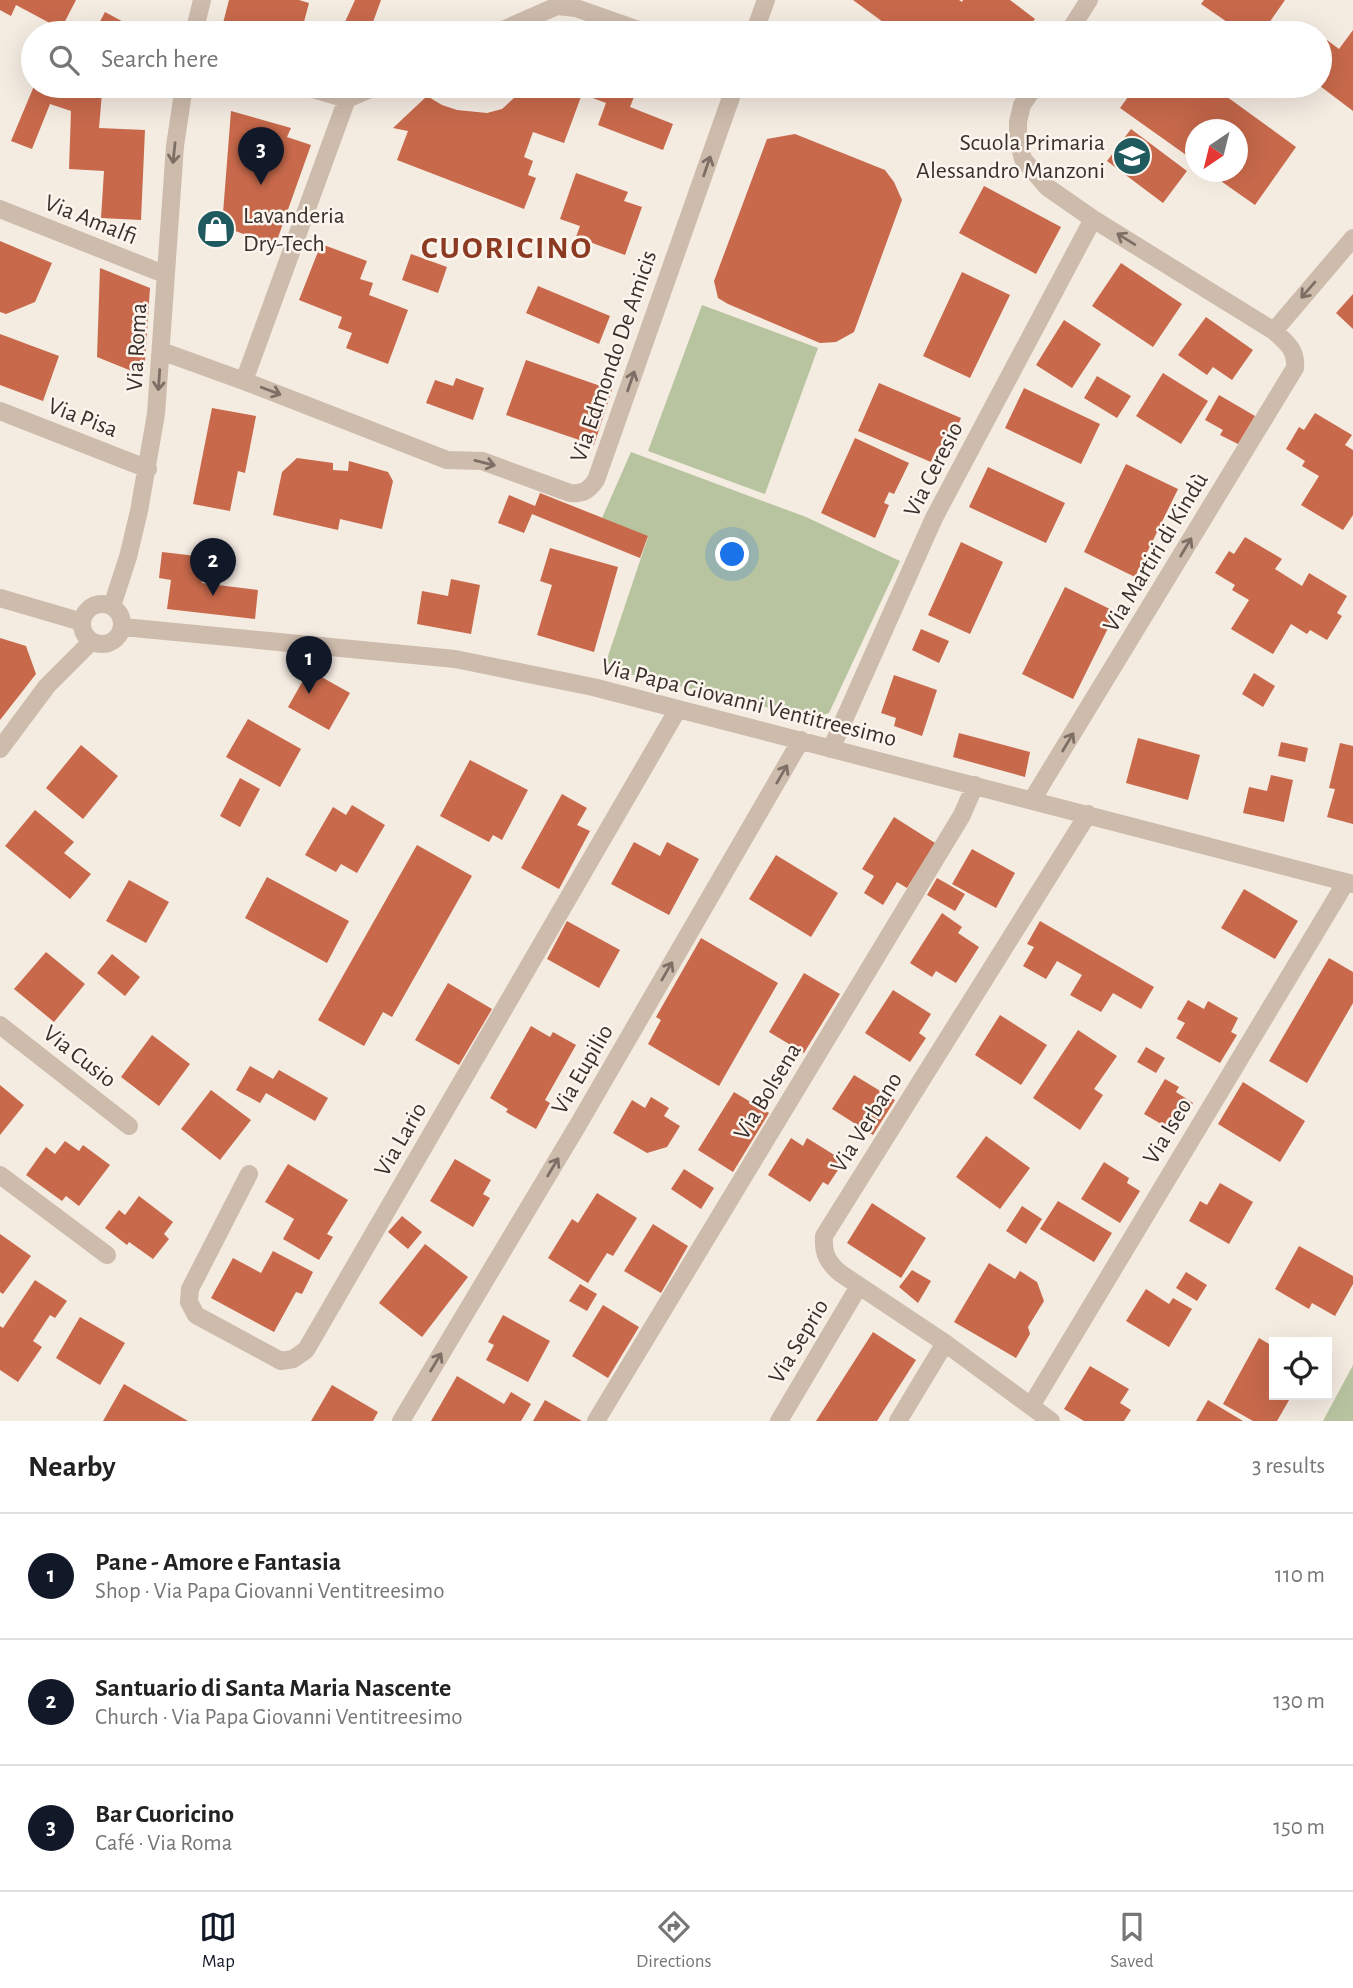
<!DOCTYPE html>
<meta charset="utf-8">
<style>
:root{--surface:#fff;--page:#f2f2f2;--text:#222;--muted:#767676;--line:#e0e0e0;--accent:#111827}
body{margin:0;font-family:"Alegreya Sans",sans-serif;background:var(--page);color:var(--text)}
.controls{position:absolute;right:21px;bottom:21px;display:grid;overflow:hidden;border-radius:0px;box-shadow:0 7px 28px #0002}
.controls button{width:63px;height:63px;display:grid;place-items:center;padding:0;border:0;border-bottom:2px solid var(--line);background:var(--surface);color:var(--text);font:35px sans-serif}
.compass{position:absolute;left:1185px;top:119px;width:63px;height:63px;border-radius:50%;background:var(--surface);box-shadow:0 7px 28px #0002;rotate:215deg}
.you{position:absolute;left:733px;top:555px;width:24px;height:24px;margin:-18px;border:5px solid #fff;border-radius:50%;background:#1a73e8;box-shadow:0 0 0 10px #1a73e833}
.badge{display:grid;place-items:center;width:46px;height:46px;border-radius:50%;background:var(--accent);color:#fff;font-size:23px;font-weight:700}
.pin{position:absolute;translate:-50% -58px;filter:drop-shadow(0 2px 4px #0008)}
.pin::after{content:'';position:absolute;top:37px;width:24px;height:21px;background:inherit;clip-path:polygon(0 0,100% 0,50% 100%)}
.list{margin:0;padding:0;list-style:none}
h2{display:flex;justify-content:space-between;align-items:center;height:91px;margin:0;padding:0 28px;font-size:30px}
h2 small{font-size:23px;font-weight:400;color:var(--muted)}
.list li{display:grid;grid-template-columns:46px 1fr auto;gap:21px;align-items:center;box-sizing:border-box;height:126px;padding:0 28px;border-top:2px solid var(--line)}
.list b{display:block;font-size:26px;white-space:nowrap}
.list p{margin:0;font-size:23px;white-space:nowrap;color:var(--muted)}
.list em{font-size:23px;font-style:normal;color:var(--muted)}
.icon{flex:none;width:38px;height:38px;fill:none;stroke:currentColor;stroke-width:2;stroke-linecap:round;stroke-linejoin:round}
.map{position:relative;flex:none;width:1353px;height:1421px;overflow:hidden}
.search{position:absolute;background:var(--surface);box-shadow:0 7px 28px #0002;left:21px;right:21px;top:21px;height:77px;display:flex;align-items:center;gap:18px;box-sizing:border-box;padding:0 24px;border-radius:38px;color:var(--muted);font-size:26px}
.sheet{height:469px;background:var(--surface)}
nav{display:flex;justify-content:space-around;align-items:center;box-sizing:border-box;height:98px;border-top:2px solid var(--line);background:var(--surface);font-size:19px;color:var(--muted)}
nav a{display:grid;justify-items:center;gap:4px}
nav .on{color:var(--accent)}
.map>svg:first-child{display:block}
.green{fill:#b8c4a0}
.building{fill:#c8694b}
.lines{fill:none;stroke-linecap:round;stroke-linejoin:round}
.minor{stroke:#cdbbac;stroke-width:18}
.oneway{stroke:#7d6f65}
.labels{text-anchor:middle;stroke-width:5;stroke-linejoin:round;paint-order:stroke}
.poi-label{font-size:24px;fill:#3b302b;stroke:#fbf5ee;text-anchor:end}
.street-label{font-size:24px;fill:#3b302b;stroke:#fbf5ee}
.district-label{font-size:32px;font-weight:bold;letter-spacing:2px;fill:#8c3b22;stroke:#fbf5ee}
</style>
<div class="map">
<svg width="1353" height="1421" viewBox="0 0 1353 1421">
<rect width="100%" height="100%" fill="#f4ebe1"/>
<path class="green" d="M702,305L818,348L765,494L648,451Z
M631,452L806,517L900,561L829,713L812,718L604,668L648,537L602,518Z
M1353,1365V1421H1323Z"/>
<path class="building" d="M0,0H76L61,29L16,5L11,16L0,10Z
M229,0H299L309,3L301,33H244L222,27Z
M355,0H381L369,33H340Z
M853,0H959L962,2L963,0H1010L1035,19L1024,33H898Z
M1204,0H1285L1262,33H1243L1201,4Z
M105,12L144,33H94Z
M1353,30V111L1320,86V49L1327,40L1339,49Z
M34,86H86L102,93L99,128L145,130L141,220L101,218L104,171L69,169L71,111L50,104L32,149L11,141Z
M527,86H628L637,89L630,107L673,124L663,150L598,125L606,103L582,94L564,143L533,132L524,157L533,161L528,175L536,178L524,209L397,160L408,131L393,128L427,96L442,105L457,110L487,113L502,109Z
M1136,86H1212L1296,147L1255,205L1208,172H1238V130H1196V162L1120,108Z
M231,111L291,128L287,137L311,145L275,246L222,226Z
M1131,129L1187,171L1163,203L1107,161Z
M795,134L885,170L894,182L902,200L854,332L836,342L820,343L728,304L718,298L714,281L767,139Z
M576,173L628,192L624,201L642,207L625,255L576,237L580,226L560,219Z
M984,186L1061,227L1036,274L959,233Z
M0,241L52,263L35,302L6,314L0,312Z
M321,244L367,261L360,279L373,283L369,295L408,310L388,364L346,348L352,333L338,328L342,317L299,300Z
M411,254L447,267L438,293L402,280Z
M1121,263L1182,304L1153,347L1092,306Z
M100,268L150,288L144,376L97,357Z
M962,272L1010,295L970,378L923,356Z
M538,286L610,316L599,344L526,313Z
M1353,294V329L1336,313Z
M1206,317L1253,350L1232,380L1213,367L1207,375L1178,355Z
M1064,320L1101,344L1072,388L1036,365Z
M0,334L59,356L43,401L0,385Z
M526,360L612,390L594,445L506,415Z
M1163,373L1208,401L1181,444L1136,416Z
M1097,376L1131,396L1117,418L1084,398Z
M456,378L484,388L473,420L426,403L435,380L453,386Z
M879,383L961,418L949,445L937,448L931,462L858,431Z
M1024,388L1100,424L1081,464L1005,428Z
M1219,395L1255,416L1238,444L1220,435L1223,430L1205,420Z
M212,408L256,416L245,473L238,471L230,511L193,504Z
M1315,413L1352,435L1345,445L1353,450V515L1343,530L1301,505L1319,476L1302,466L1305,461L1286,449L1299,427L1304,430Z
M855,438L909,463L894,494L889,492L884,503L889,505L875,538L821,513Z
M297,458L333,463V470L348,471L349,461L388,472L393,481L382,529L340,519L338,530L273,515L282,472Z
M1126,464L1178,489L1135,577L1084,552Z
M988,467L1065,503L1046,543L969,507Z
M540,493L648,536L640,558L532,514L524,533L498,523L509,495L535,506Z
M1245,537L1282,559L1275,569L1302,586L1309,573L1347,596L1337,613L1342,616L1327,640L1310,630L1307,634L1291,624L1273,654L1231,629L1249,600L1232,590L1235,585L1215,573L1229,551L1234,554Z
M961,542L1003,562L970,634L928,615Z
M550,548L618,567L594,652L537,635L552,585L540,581Z
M162,552L205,557L202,583L258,590L255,619L167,609L171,580L159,578Z
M451,579L480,585L471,634L417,624L422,591L448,596Z
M1065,587L1116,612L1073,699L1022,674Z
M921,629L949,641L939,663L912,650Z
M0,638L26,646L36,674L0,720Z
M309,670L350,693L329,730L288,707Z
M1254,673L1275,686L1263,707L1242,694Z
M894,675L937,690L922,736L894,726L896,718L881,713Z
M248,719L301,749L280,787L226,757Z
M959,733L1030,752L1025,777L953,757Z
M1138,738L1200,755L1188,800L1126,783Z
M1281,742L1308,748L1305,762L1278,756Z
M1340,743L1353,746V824L1327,817L1335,789L1329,788Z
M81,745L118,776L83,819L46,788Z
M470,760L528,790L502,840L493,835L489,842L440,816Z
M1271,775L1293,780L1284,822L1243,813L1249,787L1267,791Z
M240,778L260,789L240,827L220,816Z
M562,794L587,808L577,825L590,831L559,889L521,868Z
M352,805L385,825L357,873L341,864L336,872L305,855L333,807L346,815Z
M35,810L74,842L64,853L91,874L70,899L5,846Z
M894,817L935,843L907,888L897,882L883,905L864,893L874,876L862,869Z
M634,842L660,856L667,842L699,859L669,915L611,884Z
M417,845L472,876L392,1017L383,1012L364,1046L318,1020Z
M972,849L1015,873L996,908L952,884Z
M776,855L838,893L811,937L749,899Z
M267,877L349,921L327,963L245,918Z
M937,878L965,894L955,911L927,895Z
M129,880L169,902L146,943L106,921Z
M1244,889L1298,921L1275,959L1221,928Z
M942,913L962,927L958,933L979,947L956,983L936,971L932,977L910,963Z
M567,921L620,950L599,988L547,959Z
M1040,921L1154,987L1141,1009L1113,993L1101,1012L1070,995L1082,975L1057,961L1046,979L1023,966L1034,947L1027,944Z
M701,938L778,983L719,1086L648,1044L661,1020L656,1017Z
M46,952L85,984L54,1022L14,989Z
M112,954L140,977L125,996L97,973Z
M1329,958L1353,972V1003L1307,1083L1269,1061Z
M804,973L840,994L804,1053L769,1032Z
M448,983L492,1009L459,1065L415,1040Z
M893,990L931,1014L919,1033L926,1038L910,1062L865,1033Z
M1188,1000L1204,1009L1208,1001L1238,1018L1231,1032L1237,1035L1220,1063L1176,1038L1185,1023L1177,1019Z
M1000,1015L1047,1045L1021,1085L975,1055Z
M531,1026L550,1037L553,1032L576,1045L545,1100L550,1103L536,1129L506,1112L508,1109L490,1098Z
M1078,1030L1117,1056L1094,1089L1103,1095L1080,1130L1033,1098Z
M152,1035L190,1064L159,1106L121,1077Z
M1146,1047L1165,1058L1156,1073L1137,1062Z
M250,1066L273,1079L279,1070L328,1098L315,1121L266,1093L260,1103L236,1090Z
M854,1075L895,1100L873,1135L832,1109Z
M1165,1079L1179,1087L1176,1092L1193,1103L1175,1132L1144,1114Z
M1243,1082L1305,1121L1280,1162L1218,1124Z
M0,1085L24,1105L0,1135Z
M211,1090L251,1120L220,1160L181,1129Z
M734,1092L769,1113L733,1172L698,1150Z
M651,1097L669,1108L664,1116L680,1126L667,1147L647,1153L613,1133L632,1100L645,1108Z
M986,1136L1030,1168L1000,1209L956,1177Z
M791,1138L803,1146L807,1138L844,1161L828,1185L823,1182L810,1202L768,1175Z
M65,1141L79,1151L83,1145L110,1165L79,1206L66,1196L62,1201L26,1175L46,1147L55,1154Z
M455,1159L491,1180L483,1194L490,1198L473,1227L430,1201Z
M1104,1162L1129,1178L1127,1183L1140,1191L1120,1223L1081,1199Z
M288,1164L348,1200L327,1234L333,1237L319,1260L283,1239L294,1219L265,1202Z
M684,1169L714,1188L701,1209L671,1189Z
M1220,1183L1253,1202L1229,1244L1189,1221L1200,1201L1207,1205Z
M597,1193L637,1218L613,1256L607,1253L588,1283L548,1258L572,1219L578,1223Z
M139,1196L173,1222L164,1234L169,1239L153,1259L129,1242L127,1245L105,1228L119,1210L125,1215Z
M1058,1201L1112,1233L1094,1262L1040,1229Z
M872,1203L926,1238L901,1278L847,1243Z
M1022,1206L1042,1219L1026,1244L1006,1231Z
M402,1216L422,1232L408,1249L388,1232Z
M653,1224L688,1246L661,1293L624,1271Z
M0,1234L31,1256L3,1294L0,1292Z
M425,1244L468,1277L422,1337L379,1303Z
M1299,1246L1353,1276V1284L1335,1316L1312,1303L1309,1309L1275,1289Z
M273,1251L313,1272L302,1294L296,1292L274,1332L211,1298L233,1258L261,1273Z
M989,1263L1015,1279L1020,1271L1037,1282L1044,1301L1028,1327L1030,1334L1016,1358L954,1322Z
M912,1270L931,1281L918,1303L899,1287Z
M1186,1272L1207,1285L1197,1301L1176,1288Z
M35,1280L67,1301L55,1318L50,1315L33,1341L42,1347L18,1382L0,1370V1326L3,1328Z
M580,1284L597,1294L587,1311L569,1301Z
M1146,1289L1169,1304L1173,1298L1192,1309L1169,1347L1126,1321Z
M603,1305L639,1327L608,1378L572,1356Z
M503,1315L550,1341L528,1382L486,1360L494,1345L488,1342Z
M80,1317L125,1343L100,1385L56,1358Z
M873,1332L916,1360L877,1421H816Z
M1259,1338L1274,1347V1395H1292L1277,1421H1253L1223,1404Z
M1090,1366L1129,1389L1120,1403L1131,1410L1124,1421H1084L1064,1409Z
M457,1376L504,1404L511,1392L531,1404L521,1421H431Z
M124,1384L188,1421H103Z
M332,1385L378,1412L373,1421H311Z
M545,1400L582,1421H533Z
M1208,1400L1243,1421H1196Z"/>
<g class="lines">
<path class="minor" d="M194,33L202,0
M496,33L557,6L576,8L647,33
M754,33L766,0
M1068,33L1089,0
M303,86L347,99L378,86
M1035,86L1022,105L1018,122V139L1023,159L1047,187L1093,219L1274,331L1353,238
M0,209L164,274
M161,351L244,381L447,460L482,461L570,493C583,494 588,491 596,480L735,86
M244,381L347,99
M0,411L148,469
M0,598L82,622
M82 624a20 20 0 1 1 40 0a20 20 0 1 1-40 0Z
M112,606L128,557L139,511L156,414L175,146L184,86
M123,627L455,659L593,687L1353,884
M0,749L47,686L91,642
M831,749L934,518L1093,219
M1032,800L1295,368C1297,350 1286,342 1274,331
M0,1025L129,1126
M249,1174L190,1289L189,1302L196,1315L281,1361L293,1359L306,1350L678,709
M0,1175L107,1255
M945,1343L1051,1421
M1031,1406L1346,882
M401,1421L578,1125L801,740
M596,1421L962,815L975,785
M779,1421L859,1286
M898,1421L945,1343L840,1273C827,1262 823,1253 824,1236L1088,814"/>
</g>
<defs><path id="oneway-shaft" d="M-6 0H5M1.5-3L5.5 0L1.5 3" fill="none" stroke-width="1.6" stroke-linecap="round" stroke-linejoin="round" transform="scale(1.75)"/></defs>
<g class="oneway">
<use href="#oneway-shaft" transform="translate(174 153) rotate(96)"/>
<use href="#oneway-shaft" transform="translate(707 166) rotate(-71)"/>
<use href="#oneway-shaft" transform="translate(1126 239) rotate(-148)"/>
<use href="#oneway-shaft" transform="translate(1308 290) rotate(131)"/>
<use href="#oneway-shaft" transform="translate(159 380) rotate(94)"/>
<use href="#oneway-shaft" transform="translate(631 381) rotate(-71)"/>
<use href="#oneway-shaft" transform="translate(271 391) rotate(21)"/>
<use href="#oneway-shaft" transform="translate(485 463) rotate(14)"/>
<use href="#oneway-shaft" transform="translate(1186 547) rotate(-59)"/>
<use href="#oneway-shaft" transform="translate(1068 742) rotate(-59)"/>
<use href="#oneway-shaft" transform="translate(782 774) rotate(-60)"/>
<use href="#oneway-shaft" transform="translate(667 971) rotate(-60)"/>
<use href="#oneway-shaft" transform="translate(553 1167) rotate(-59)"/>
<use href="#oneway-shaft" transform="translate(436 1362) rotate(-59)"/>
</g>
<defs>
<symbol id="school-disc" viewBox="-11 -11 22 22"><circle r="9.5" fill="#1f5a5e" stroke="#fbf5ee"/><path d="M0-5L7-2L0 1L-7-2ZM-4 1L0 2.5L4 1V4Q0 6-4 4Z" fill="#fff"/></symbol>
<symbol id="shop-disc" viewBox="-11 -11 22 22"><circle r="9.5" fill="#1f5a5e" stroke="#fbf5ee"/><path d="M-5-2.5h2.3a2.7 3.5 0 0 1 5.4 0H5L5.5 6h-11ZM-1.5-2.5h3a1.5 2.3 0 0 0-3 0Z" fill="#fff"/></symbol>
</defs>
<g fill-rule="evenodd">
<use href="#school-disc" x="1110" y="134" width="44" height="44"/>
<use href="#shop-disc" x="194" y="207" width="44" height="44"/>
</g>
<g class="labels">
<g class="poi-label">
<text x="1105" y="150">Scuola Primaria<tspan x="1105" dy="28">Alessandro Manzoni</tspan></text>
<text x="243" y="223" text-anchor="start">Lavanderia<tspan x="243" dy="28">Dry-Tech</tspan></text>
</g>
<g class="street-label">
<text transform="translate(91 219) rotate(22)" y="8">Via Amalfi</text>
<text transform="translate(136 347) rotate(-87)" y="8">Via Roma</text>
<text transform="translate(613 356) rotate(-71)" y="8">Via Edmondo De Amicis</text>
<text transform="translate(83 417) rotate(21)" y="8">Via Pisa</text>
<text transform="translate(933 469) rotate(-63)" y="8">Via Ceresio</text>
<text transform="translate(1155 552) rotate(-59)" y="8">Via Martiri di Kindù</text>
<text transform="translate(749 702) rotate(14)" y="8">Via Papa Giovanni Ventitreesimo</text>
<text transform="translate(80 1056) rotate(38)" y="8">Via Cusio</text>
<text transform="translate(582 1069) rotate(-60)" y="8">Via Eupilio</text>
<text transform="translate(767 1091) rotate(-59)" y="8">Via Bolsena</text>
<text transform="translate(866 1122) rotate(-58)" y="8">Via Verbano</text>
<text transform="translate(1167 1131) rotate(-59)" y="8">Via Iseo</text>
<text transform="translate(400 1139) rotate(-60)" y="8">Via Lario</text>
<text transform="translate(798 1341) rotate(-59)" y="8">Via Seprio</text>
</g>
<g class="district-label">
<text x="507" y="258">CUORICINO</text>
</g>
</g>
</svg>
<div class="controls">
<button><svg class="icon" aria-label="locate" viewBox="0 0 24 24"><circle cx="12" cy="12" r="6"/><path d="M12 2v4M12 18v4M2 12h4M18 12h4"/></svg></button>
</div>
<svg class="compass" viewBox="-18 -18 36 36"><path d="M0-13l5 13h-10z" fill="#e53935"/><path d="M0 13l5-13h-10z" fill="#767676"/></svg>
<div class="you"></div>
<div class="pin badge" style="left:309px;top:694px">1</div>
<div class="pin badge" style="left:213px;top:596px">2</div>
<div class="pin badge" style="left:261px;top:185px">3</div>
<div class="search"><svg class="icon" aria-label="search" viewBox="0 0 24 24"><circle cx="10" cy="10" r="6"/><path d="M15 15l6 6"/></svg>Search here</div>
</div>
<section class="sheet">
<h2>Nearby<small>3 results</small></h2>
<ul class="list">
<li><span class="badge">1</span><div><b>Pane - Amore e Fantasia</b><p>Shop · Via Papa Giovanni Ventitreesimo</p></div><em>110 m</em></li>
<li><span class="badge">2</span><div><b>Santuario di Santa Maria Nascente</b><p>Church · Via Papa Giovanni Ventitreesimo</p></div><em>130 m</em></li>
<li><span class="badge">3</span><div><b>Bar Cuoricino</b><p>Café · Via Roma</p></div><em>150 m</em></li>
</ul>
</section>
<nav>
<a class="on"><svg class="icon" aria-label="map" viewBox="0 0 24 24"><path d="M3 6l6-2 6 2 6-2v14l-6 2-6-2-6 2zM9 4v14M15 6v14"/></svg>Map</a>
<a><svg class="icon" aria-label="directions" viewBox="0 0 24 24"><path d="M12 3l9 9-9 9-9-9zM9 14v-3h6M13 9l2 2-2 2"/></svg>Directions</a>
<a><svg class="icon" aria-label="saved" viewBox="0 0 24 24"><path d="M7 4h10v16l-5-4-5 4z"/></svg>Saved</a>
</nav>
